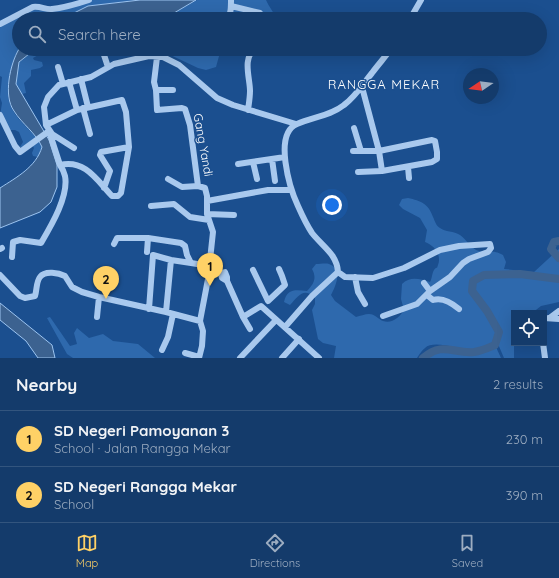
<!DOCTYPE html>
<meta charset="utf-8">
<style>
:root{--surface:#143b6b;--page:#1d4271;--text:#f1f3f6;--muted:#9dadc1;--line:#33557e;--accent:#ffd166}
body{margin:0;font-family:Quicksand,sans-serif;background:var(--page);color:var(--text)}
.controls{position:absolute;right:12px;bottom:12px;display:grid;overflow:hidden;border-radius:0px;box-shadow:0 4px 16px #0002}
.controls button{width:36px;height:36px;display:grid;place-items:center;padding:0;border:0;border-bottom:1px solid var(--line);background:var(--surface);color:var(--text);font:20px sans-serif}
.compass{position:absolute;left:463px;top:68px;width:36px;height:36px;border-radius:50%;background:var(--surface);box-shadow:0 4px 16px #0002;rotate:257deg}
.you{position:absolute;left:332px;top:205px;width:14px;height:14px;margin:-10px;border:3px solid #fff;border-radius:50%;background:#1a73e8;box-shadow:0 0 0 6px #1a73e833}
.badge{display:grid;place-items:center;width:26px;height:26px;border-radius:50%;background:var(--accent);color:#111;font-size:13px;font-weight:700}
.pin{position:absolute;translate:-50% -33px;filter:drop-shadow(0 1px 2px #0008)}
.pin::after{content:'';position:absolute;top:21px;width:14px;height:12px;background:inherit;clip-path:polygon(0 0,100% 0,50% 100%)}
.list{margin:0;padding:0;list-style:none}
h2{display:flex;justify-content:space-between;align-items:center;height:52px;margin:0;padding:0 16px;font-size:17px}
h2 small{font-size:13px;font-weight:400;color:var(--muted)}
.list li{display:grid;grid-template-columns:26px 1fr auto;gap:12px;align-items:center;box-sizing:border-box;height:56px;padding:0 16px;border-top:1px solid var(--line)}
.list b{display:block;font-size:15px;white-space:nowrap}
.list p{margin:0;font-size:13px;white-space:nowrap;color:var(--muted)}
.list em{font-size:13px;font-style:normal;color:var(--muted)}
.icon{flex:none;width:22px;height:22px;fill:none;stroke:currentColor;stroke-width:2;stroke-linecap:round;stroke-linejoin:round}
.map{position:relative;flex:none;width:559px;height:358px;overflow:hidden}
.search{position:absolute;background:var(--surface);box-shadow:0 4px 16px #0002;left:12px;right:12px;top:12px;height:44px;display:flex;align-items:center;gap:10px;box-sizing:border-box;padding:0 14px;border-radius:22px;color:var(--muted);font-size:15px}
.sheet{height:164px;background:var(--surface)}
nav{display:flex;justify-content:space-around;align-items:center;box-sizing:border-box;height:56px;border-top:1px solid var(--line);background:var(--surface);font-size:11px;color:var(--muted)}
nav a{display:grid;justify-items:center;gap:2px}
nav .on{color:var(--accent)}
.map>svg:first-child{display:block}
.green{fill:#2e69ad}
.water{fill:#3c6290;stroke:#9cc4f0}
.lines{fill:none;stroke-linecap:round;stroke-linejoin:round}
.river{stroke:#3c6290;stroke-width:8}
.minor{stroke:#a9c9ee;stroke-width:6}
.labels{text-anchor:middle;stroke-width:3;stroke-linejoin:round;paint-order:stroke}
.street-label{font-size:12px;fill:#fff;stroke:#1b4f8f}
.neighbourhood-label{font-size:13px;letter-spacing:1px;fill:#fff;stroke:#1b4f8f}
</style>
<div class="map">
<svg width="559" height="358" viewBox="0 0 559 358">
<rect width="100%" height="100%" fill="#1b4f8f"/>
<path class="green" d="M89,0H136L88,6L70,15L53,19H19C19,27 21,43 19,50C12,68 2,89 12,109C19,123 35,132 42,147L38,157L33,156L32,153L34,148L32,145L23,148L20,147L23,142L19,132L15,130H10L0,116L2,103L0,97L2,77L0,76V24L29,9L47,8Z
M197,0H266C269,7 274,12 276,19H156L169,16Z
M40,49H55L53,51L47,50L33,58L34,60L42,62L43,66L40,68L31,70V76L24,83L26,93L22,94L16,84L19,62L29,54Z
M162,49H221L216,67L206,70L198,68L164,52Z
M408,198C421,201 428,203 433,217C435,221 436,226 440,228C445,232 454,231 460,235C467,240 471,249 479,251C489,253 492,249 503,255L506,262L504,269L534,272L559,249V302L541,306L532,313H514V358H504L495,337L490,346L495,345L501,358H427L437,350L468,352C458,348 433,340 425,348C422,350 419,355 417,358H334L336,346L323,343L318,339L312,310L315,304V298C304,287 299,295 290,305L284,302C287,288 296,290 307,291C314,284 317,278 312,269L316,264C320,264 326,263 329,264C344,269 335,287 331,295L335,301L356,317C360,316 365,314 369,314C375,314 378,319 383,321C392,324 400,317 404,310L401,299L402,284C410,276 420,279 430,282C432,279 432,273 434,270C438,265 436,271 438,265C442,255 434,245 425,242L427,230L420,218L403,209L399,205L402,199Z
M50,317L70,346L77,344L74,333L77,328L89,338L103,334L113,341L138,344L155,358H73L67,354L47,318Z"/>
<path class="water" d="M140,0H196L169,16L155,19H53L70,15L88,6Z
M19,49H40L29,54L19,62L16,84L49,140L57,165V187L51,202L40,212L0,228V188C17,177 36,167 42,147C36,133 22,124 14,111C3,96 10,64 19,49Z
M0,303L52,345L55,358H38L26,341L0,320Z"/>
<g class="lines">
<path class="river" d="M559,241L554,242L551,249L559,258
M423,358C443,341 453,354 474,352C482,351 488,348 495,345L499,332L487,311L472,291L473,281L484,275L520,274L559,279"/>
<path class="minor" d="M231,6L260,13L262,19
M202,19C210,17 225,23 230,13C231,10 231,4 231,0
M410,19L421,0
M0,24L33,7C41,6 46,10 52,9C64,8 77,4 89,0
M110,49H112
M158,49L154,82L156,90H173
M103,52L108,67
M58,67L63,84
M81,79L88,107
M69,82L77,110
M362,87L379,151L382,171
M156,90L157,110L182,108L185,109L190,125L198,186
M83,108L90,134
M248,110C249,103 250,97 250,91C250,78 242,58 255,49
M0,115L15,146L20,152L49,131
M354,128L361,151
M49,131L60,165
M74,148L52,134L46,125L44,107L48,97L59,85L91,77L114,64L149,56L163,57L179,65L217,98L233,105L296,124
M353,151H379L432,140L435,141L437,152V159L432,162L382,171L358,172
M272,159L275,181
M253,162L257,179
M238,164L285,157
M408,167L409,178
M168,179L182,187L198,186L205,188L207,196V214L213,232L208,279L200,321L203,331L202,346L199,358
M104,188L110,171L100,155L101,152L129,147
M207,201L268,190H291
M151,206L174,204L190,217L209,220
M207,214L234,215
M114,244L117,238H148L181,243L185,246L187,255L191,263L209,266
M0,249L2,248
M147,252L148,238
M12,257L13,242L20,240L41,243C51,226 69,196 65,176C64,172 62,168 60,165C85,159 97,180 112,196H118L121,193L129,147L126,112L122,100L77,110L46,125
M253,270L268,301L285,285L282,276L279,269
M338,272L345,277L373,278L404,268L440,250L459,246L490,244L491,248L488,252L469,259L463,263L450,277L430,291L417,304L383,316
M338,272C337,254 322,246 312,233C306,224 302,215 298,206C290,189 273,134 297,124C313,117 330,116 344,105C356,96 363,84 372,73C378,65 385,57 391,49
M0,275L20,296L25,298L35,296C37,290 36,282 40,277C45,270 59,273 65,276L72,287L82,292L99,297L166,312L200,321
M355,277L358,292L365,304
M227,281L222,278L221,274L222,273L225,272L227,277V281L243,317L261,306L319,358
M424,283L430,291
M427,295L433,300C442,297 452,303 459,309
M149,309L153,255L171,260L191,263
M166,312L171,260
M97,317L99,297
M243,317L250,329
M551,317L559,311
M544,318L559,319
M285,327L312,296L338,272
M543,343L545,358
M162,350L168,337L173,314
M185,353L199,357
M240,358L276,320
M282,358L299,339"/>
</g>
<g class="labels">
<g class="street-label">
<text transform="translate(203 145) rotate(80)" y="4">Gang Yandi</text>
</g>
<g class="neighbourhood-label">
<text x="384" y="89">RANGGA MEKAR</text>
</g>
</g>
</svg>
<div class="controls">
<button><svg class="icon" aria-label="locate" viewBox="0 0 24 24"><circle cx="12" cy="12" r="6"/><path d="M12 2v4M12 18v4M2 12h4M18 12h4"/></svg></button>
</div>
<svg class="compass" viewBox="-18 -18 36 36"><path d="M0-13l5 13h-10z" fill="#e53935"/><path d="M0 13l5-13h-10z" fill="#9dadc1"/></svg>
<div class="you"></div>
<div class="pin badge" style="left:210px;top:286px">1</div>
<div class="pin badge" style="left:106px;top:299px">2</div>
<div class="search"><svg class="icon" aria-label="search" viewBox="0 0 24 24"><circle cx="10" cy="10" r="6"/><path d="M15 15l6 6"/></svg>Search here</div>
</div>
<section class="sheet">
<h2>Nearby<small>2 results</small></h2>
<ul class="list">
<li><span class="badge">1</span><div><b>SD Negeri Pamoyanan 3</b><p>School · Jalan Rangga Mekar</p></div><em>230 m</em></li>
<li><span class="badge">2</span><div><b>SD Negeri Rangga Mekar</b><p>School</p></div><em>390 m</em></li>
</ul>
</section>
<nav>
<a class="on"><svg class="icon" aria-label="map" viewBox="0 0 24 24"><path d="M3 6l6-2 6 2 6-2v14l-6 2-6-2-6 2zM9 4v14M15 6v14"/></svg>Map</a>
<a><svg class="icon" aria-label="directions" viewBox="0 0 24 24"><path d="M12 3l9 9-9 9-9-9zM9 14v-3h6M13 9l2 2-2 2"/></svg>Directions</a>
<a><svg class="icon" aria-label="saved" viewBox="0 0 24 24"><path d="M7 4h10v16l-5-4-5 4z"/></svg>Saved</a>
</nav>
